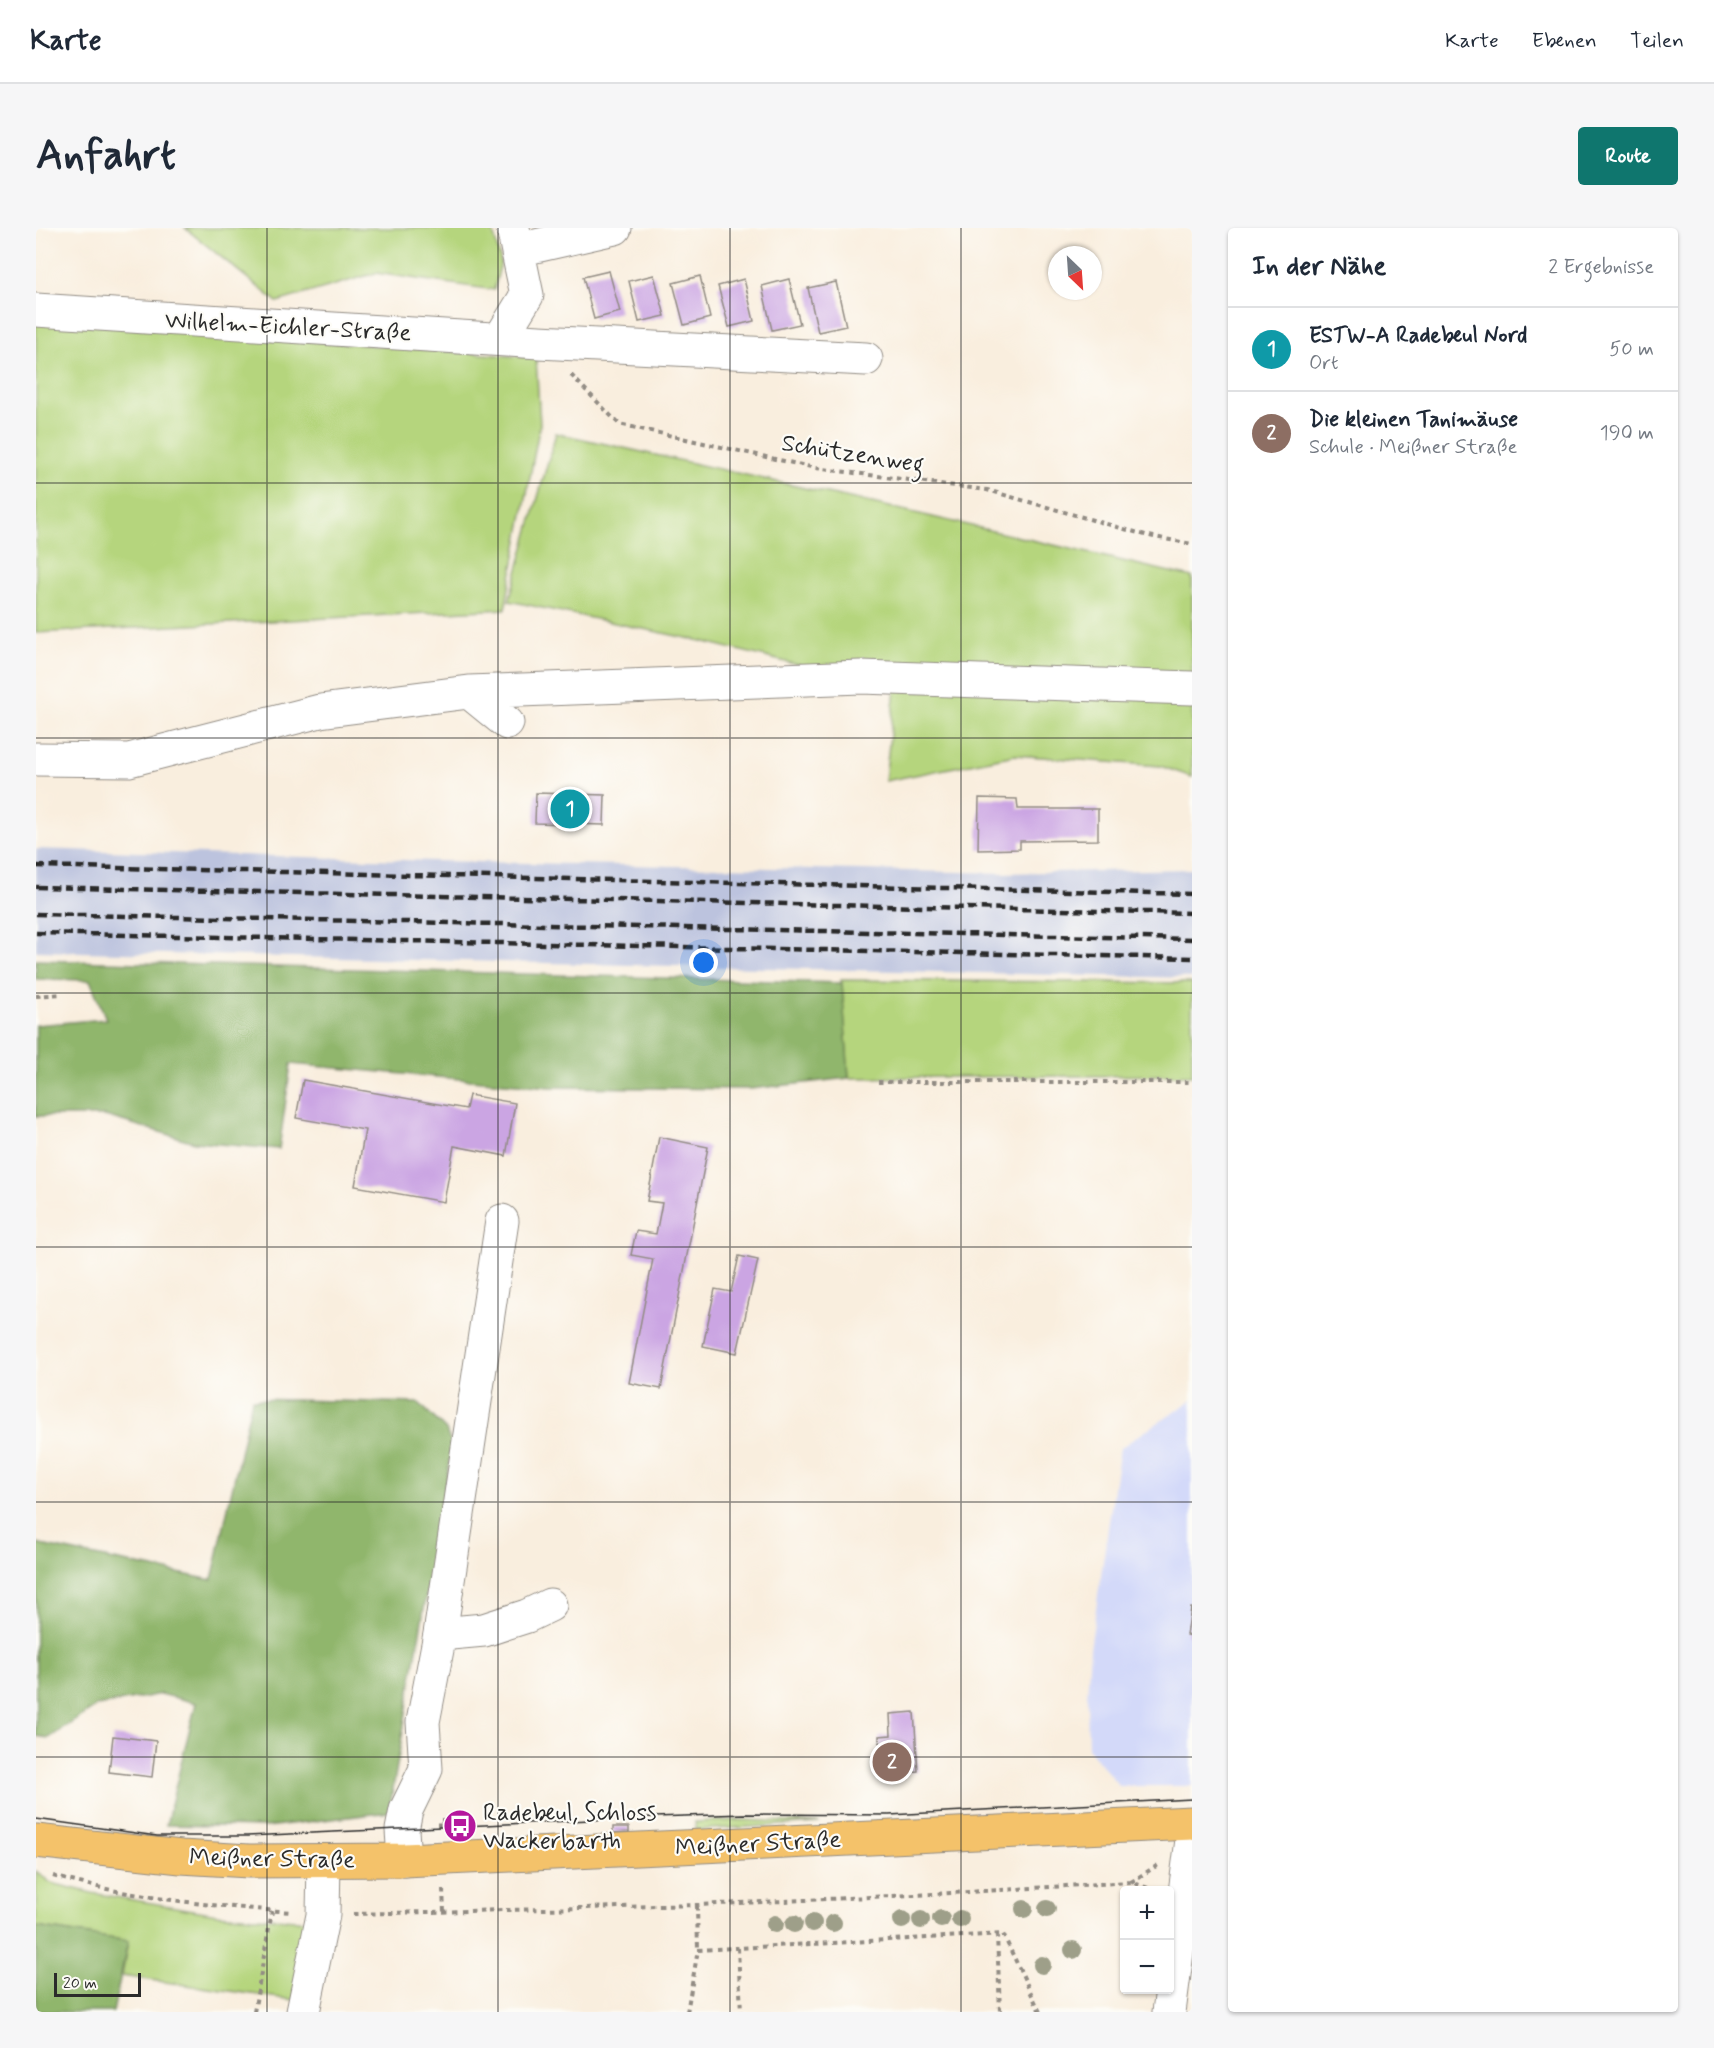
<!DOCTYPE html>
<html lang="de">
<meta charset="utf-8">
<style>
:root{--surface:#fff;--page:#f6f6f7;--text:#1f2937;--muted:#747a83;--line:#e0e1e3;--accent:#0f766e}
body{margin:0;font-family:Mynerve,sans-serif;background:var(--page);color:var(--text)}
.controls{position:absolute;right:18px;bottom:18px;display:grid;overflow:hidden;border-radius:6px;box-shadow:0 2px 4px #0004}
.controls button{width:54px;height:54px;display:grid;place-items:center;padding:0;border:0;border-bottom:2px solid var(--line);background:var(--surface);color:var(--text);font:30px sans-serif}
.compass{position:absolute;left:1012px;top:18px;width:54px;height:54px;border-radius:50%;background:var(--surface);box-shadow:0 2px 4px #0004;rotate:155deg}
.scale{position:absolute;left:18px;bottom:15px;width:87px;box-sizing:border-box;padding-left:6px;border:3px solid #2b2b2b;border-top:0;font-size:16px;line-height:21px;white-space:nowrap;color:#2b2b2b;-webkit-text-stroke:4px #fdfcf7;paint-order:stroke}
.you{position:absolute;left:668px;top:735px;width:21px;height:21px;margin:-15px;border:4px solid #fff;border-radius:50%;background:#1a73e8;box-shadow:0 0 0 9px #1a73e833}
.badge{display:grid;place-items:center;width:39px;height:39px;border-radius:50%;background:var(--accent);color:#fff;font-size:20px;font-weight:700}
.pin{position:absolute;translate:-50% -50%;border:3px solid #fff;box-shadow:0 2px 6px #0006}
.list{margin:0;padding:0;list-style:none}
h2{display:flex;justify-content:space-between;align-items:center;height:78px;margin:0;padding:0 24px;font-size:26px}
h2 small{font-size:20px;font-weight:400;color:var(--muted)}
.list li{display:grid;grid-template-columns:39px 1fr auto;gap:18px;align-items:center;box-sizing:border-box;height:84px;padding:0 24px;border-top:2px solid var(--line)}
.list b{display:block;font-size:22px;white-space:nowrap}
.list p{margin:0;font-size:20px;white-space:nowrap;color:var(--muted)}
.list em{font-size:20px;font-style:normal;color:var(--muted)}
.map{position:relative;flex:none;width:1156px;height:1784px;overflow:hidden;border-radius:6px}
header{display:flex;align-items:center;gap:36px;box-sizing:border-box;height:84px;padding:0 30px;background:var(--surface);border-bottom:2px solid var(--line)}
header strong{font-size:28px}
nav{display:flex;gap:33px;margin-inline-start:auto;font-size:21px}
.intro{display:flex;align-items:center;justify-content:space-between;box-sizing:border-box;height:144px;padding:0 36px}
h1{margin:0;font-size:42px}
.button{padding:15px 27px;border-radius:6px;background:var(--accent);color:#fff;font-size:21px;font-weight:700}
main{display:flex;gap:36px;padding:0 36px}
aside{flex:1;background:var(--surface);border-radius:6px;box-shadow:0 2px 4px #0004}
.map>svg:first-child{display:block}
.built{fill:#d3d9f9}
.industrial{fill:#bcc3de}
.green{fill:#b5d57d;stroke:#708054;stroke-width:1.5}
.forest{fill:#90b66c;stroke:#5e704c;stroke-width:1.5}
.building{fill:#cba5e3}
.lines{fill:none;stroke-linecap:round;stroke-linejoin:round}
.minor-casing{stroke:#928c84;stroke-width:35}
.major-casing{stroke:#928c84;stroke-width:35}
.path{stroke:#928c84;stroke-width:4;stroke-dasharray:4.5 4.5;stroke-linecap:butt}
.minor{stroke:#fff;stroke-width:33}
.major{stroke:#f4c26a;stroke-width:33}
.tram{stroke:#2b2b2b;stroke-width:1.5}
.rail{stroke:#2b2b2b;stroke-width:4.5;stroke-dasharray:9 4.5;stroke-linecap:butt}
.tree{fill:#9e9f89}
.grid{fill:none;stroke:#2b2b2b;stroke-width:1.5;stroke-opacity:0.55}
.labels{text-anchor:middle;stroke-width:4.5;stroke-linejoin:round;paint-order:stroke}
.street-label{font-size:24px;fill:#2b2b2b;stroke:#fdfcf7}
.poi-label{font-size:24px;fill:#2b2b2b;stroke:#fdfcf7;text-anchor:start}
</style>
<header>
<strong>Karte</strong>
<nav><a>Karte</a><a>Ebenen</a><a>Teilen</a></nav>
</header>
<div class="intro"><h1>Anfahrt</h1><a class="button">Route</a></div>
<main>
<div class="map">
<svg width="1156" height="1784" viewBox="0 0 1156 1784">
<rect width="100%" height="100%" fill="#fdfcf7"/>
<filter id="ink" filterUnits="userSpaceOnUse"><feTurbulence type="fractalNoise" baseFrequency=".0167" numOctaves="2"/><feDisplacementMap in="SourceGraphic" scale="12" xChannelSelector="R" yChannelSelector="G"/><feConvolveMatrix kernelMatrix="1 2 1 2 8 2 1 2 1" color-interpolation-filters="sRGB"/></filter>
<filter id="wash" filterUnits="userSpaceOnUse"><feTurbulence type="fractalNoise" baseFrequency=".008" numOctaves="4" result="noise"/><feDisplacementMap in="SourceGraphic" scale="24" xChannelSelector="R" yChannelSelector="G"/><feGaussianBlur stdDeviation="1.35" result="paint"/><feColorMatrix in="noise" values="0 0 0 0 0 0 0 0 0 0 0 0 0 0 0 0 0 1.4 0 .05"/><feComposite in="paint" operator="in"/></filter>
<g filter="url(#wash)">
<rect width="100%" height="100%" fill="#f9eede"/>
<path class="built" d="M1156,1172V1558H1083L1052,1520L1051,1470L1054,1421L1084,1220Z"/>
<path class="industrial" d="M0,621L401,633L969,645L1156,641V750L0,723Z"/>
<path class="green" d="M149,0H456L465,34L458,62L340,45L241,74Z
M0,92L500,130L504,196L469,381L0,405Z
M520,205L836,275L1156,349V549L1124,538L979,527L849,553L859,461L665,413L473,373Z
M805,752L1156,755V847L813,850Z
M703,1592L784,1595L660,1602L659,1594Z
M0,1643L15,1655L56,1665L181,1686L272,1693L258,1772L86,1748L92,1713L0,1699Z"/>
<path class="forest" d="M0,732L806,755L813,850L714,861L514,859L255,836L243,921L158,914L69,888H0V797L70,791L54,752L0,751Z
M216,1171L383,1175L410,1202L416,1218L353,1584L230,1599L130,1597L160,1475L125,1466L61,1478L13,1510L0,1508V1316L176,1352Z
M0,1699L92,1713L77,1784H0Z"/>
<g id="blocks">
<path class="building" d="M573,43L584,84L558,91L547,49Z
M618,47L629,88L603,94L593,53Z
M664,48L674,90L648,97L637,55Z
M708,51L718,93L693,99L682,58Z
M753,51L764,96L736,102L726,58Z
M800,54L810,98L782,104L772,60Z
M500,565L569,567L568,597L499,595Z
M943,570L981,571L982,581H1062V612L984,613V621L942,622Z
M267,852L430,881L433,867L479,875L470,928L418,918L408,974L319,958L329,902L260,890Z
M623,909L672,919L625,1161L593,1155L617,1031L595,1027L600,1003L620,1006L626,975L611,973Z
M703,1028L722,1032L701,1125L667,1118L679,1061L695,1064Z
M1155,1380H1156V1408L1151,1407Z
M878,1484L882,1543L846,1546L843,1508L855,1507L854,1486Z
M77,1508L120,1513L116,1549L73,1544Z
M577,1599H593V1604L577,1605Z"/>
</g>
</g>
<g filter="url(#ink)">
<use href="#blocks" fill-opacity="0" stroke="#928c84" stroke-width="1.5"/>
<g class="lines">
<defs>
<path id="minor" d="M482,22L579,0
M0,82L503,114L830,131
M464,111L491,67L477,0
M433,464L825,449L1156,460
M0,531L93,532L284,483L433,464L471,495
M404,1406L448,1402L491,1388L514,1377
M368,1632L366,1602L370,1582L390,1541L387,1494L404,1406L466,993
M267,1784L287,1687L288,1633
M1133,1784L1156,1612"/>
<path id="major" d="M0,1613L145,1629L213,1633L368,1632L1156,1595"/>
</defs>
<use href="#minor" class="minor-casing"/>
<use href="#major" class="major-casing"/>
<path class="path" d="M535,147L583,196L779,240L951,262L1113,308L1156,316
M0,768L26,766
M842,854H1156
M403,1599V1592H422
M17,1648C95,1670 176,1678 256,1684
M1095,1654L1122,1637
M407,1661L408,1684
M661,1678L662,1722
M317,1686L661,1677L899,1666L1095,1654L1118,1662
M961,1706L964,1784
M702,1720L705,1784
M218,1784L236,1683
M651,1784L662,1722L967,1706L1004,1784"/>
<use href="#minor" class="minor"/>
<use href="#major" class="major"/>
<path class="tram" d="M0,1591L121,1608H211L618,1589L709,1586L853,1587L1156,1571"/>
<path class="rail" d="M0,638L1156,666
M0,659L1156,685
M0,686L1156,711
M0,705L1156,730"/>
</g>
<g class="tree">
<circle cx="988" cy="1681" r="9"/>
<circle cx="1011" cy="1681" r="9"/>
<circle cx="905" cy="1691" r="9"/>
<circle cx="924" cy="1691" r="9"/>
<circle cx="866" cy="1692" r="9"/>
<circle cx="885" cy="1692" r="9"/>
<circle cx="777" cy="1695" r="9"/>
<circle cx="797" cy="1695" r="9"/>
<circle cx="739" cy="1696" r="9"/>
<circle cx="758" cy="1696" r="9"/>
<circle cx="1037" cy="1722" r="9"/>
<circle cx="1006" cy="1737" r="9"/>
</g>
</g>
<path class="grid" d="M231,0V1784M462,0V1784M694,0V1784M925,0V1784M0,255H1156M0,510H1156M0,765H1156M0,1019H1156M0,1274H1156M0,1529H1156"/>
<defs>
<symbol id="bus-disc" viewBox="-11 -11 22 22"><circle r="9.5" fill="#b5179e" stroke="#fdfcf7"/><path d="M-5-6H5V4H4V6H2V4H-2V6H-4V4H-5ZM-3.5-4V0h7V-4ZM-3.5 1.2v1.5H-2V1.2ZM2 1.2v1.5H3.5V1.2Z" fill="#fff"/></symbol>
</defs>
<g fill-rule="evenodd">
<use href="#bus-disc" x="405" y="1579" width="38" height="38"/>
</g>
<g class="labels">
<g class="street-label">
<text transform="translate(252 98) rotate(3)" y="8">Wilhelm-Eichler-Straße</text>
<text transform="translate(817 225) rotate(9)" y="8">Schützenweg</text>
<text transform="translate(722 1615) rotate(-3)" y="8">Meißner Straße</text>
<text transform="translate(236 1630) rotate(1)" y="8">Meißner Straße</text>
</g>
<g class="poi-label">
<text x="447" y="1592">Radebeul, Schloss<tspan x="447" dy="28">Wackerbarth</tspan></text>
</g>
</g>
</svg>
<div class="controls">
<button>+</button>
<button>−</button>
</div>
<svg class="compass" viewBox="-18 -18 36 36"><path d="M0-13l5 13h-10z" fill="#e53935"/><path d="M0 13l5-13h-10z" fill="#747a83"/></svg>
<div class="scale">20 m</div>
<div class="you"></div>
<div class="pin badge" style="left:534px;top:581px;background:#0f9aa8">1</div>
<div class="pin badge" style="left:856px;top:1534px;background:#8d6e63">2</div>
</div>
<aside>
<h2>In der Nähe<small>2 Ergebnisse</small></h2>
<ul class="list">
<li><span class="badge" style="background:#0f9aa8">1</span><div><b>ESTW-A Radebeul Nord</b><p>Ort</p></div><em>50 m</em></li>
<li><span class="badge" style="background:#8d6e63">2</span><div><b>Die kleinen Tanimäuse</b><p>Schule · Meißner Straße</p></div><em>190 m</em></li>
</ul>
</aside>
</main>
